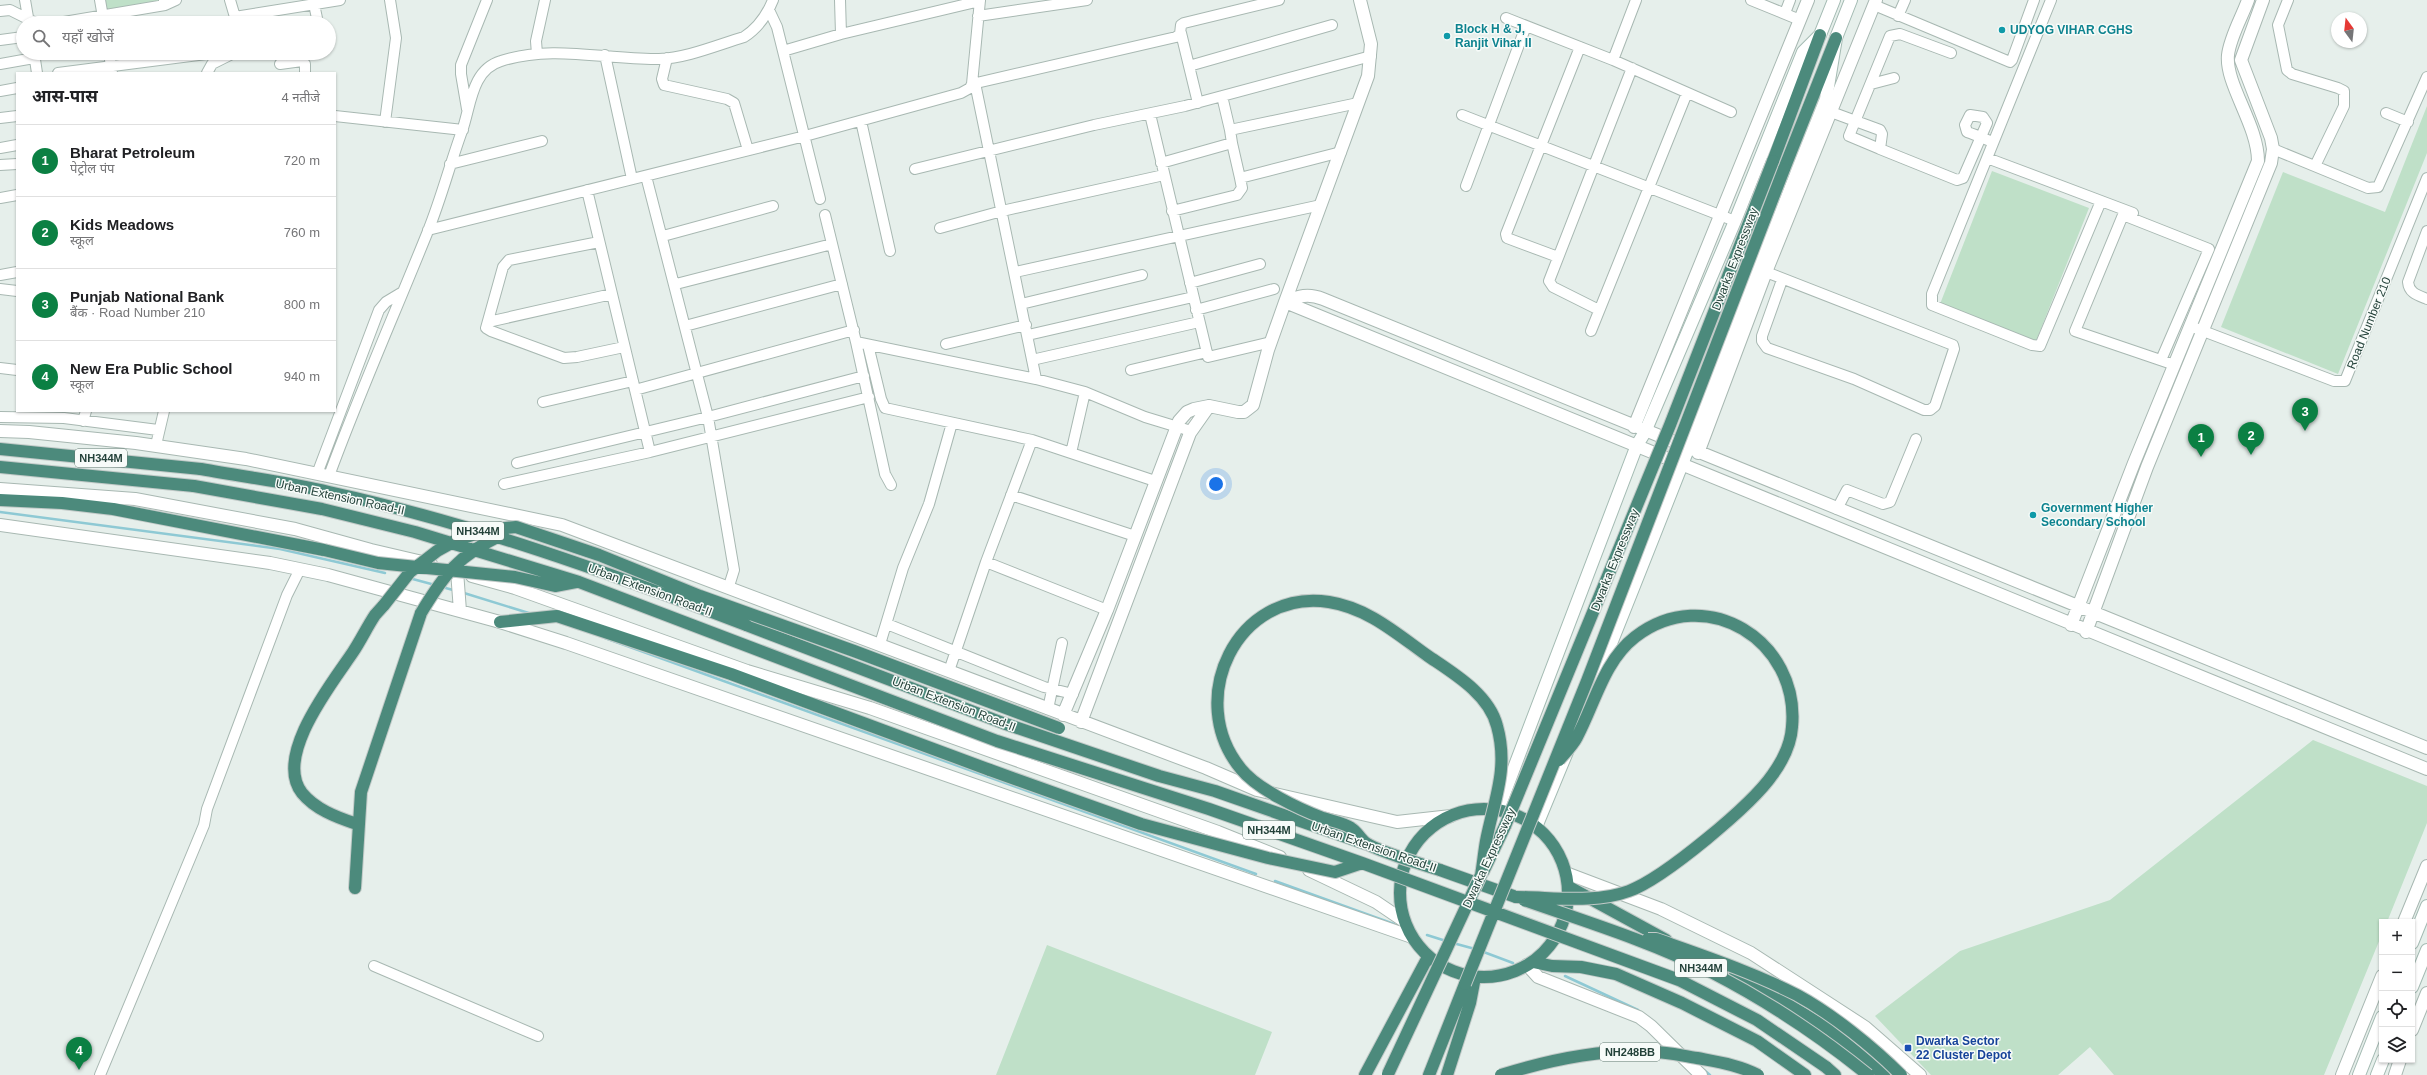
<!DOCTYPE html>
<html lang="hi">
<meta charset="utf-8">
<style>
:root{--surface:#fff;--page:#f6f6f6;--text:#202124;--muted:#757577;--line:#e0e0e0;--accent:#0b8043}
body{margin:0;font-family:Arial,"Noto Sans Devanagari",sans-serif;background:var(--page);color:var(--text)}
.controls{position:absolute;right:12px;bottom:12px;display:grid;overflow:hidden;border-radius:0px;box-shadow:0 1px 3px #0004}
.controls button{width:36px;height:36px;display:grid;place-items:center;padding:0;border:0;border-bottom:1px solid var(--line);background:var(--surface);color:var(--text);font:20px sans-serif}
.compass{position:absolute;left:2331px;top:12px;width:36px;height:36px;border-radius:50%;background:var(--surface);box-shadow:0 1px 3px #0004;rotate:345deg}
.you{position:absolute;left:1216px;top:484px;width:14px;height:14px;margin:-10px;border:3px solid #fff;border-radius:50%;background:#1a73e8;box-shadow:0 0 0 6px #1a73e833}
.badge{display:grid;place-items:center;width:26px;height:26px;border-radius:50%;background:var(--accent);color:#fff;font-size:13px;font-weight:700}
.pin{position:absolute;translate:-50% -33px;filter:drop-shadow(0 1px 2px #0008)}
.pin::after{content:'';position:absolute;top:21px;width:14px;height:12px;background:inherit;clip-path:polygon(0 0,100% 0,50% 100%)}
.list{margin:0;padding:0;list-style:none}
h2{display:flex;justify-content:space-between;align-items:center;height:52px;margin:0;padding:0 16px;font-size:17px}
h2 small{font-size:13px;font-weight:400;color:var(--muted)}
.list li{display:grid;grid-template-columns:26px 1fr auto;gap:12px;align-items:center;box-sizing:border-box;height:72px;padding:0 16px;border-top:1px solid var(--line)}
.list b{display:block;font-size:15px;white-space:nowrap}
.list p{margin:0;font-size:13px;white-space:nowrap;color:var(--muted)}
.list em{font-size:13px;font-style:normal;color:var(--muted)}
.icon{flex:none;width:22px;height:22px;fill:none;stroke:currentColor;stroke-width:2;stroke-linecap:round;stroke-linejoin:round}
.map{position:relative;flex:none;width:2427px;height:1075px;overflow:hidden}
.search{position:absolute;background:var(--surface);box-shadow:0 1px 3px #0004;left:16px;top:16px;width:320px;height:44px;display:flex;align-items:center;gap:10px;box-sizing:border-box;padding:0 14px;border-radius:22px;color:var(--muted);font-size:15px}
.panel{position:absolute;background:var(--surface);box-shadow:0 1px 3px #0004;left:16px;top:72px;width:320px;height:340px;border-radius:0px}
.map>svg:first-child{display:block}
.green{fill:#bfe0c8}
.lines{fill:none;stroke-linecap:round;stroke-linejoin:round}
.stream{stroke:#8ec9d4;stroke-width:2.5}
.minor-casing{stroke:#a8b8b2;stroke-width:12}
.tertiary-casing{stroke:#a8b8b2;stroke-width:14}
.secondary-casing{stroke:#a4bbb3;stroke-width:14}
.trunk-casing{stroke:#c2cac8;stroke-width:14}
.minor{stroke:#fff;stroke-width:10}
.tertiary{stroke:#fff;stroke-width:12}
.secondary{stroke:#fff;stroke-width:12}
.trunk{stroke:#4c8a7c;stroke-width:12}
.trunk-bridge-casing{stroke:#c2cac8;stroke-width:14;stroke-linecap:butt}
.trunk-bridge{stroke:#4c8a7c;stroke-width:12}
.culture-dot{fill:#0f9aa8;stroke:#f7fbf9;stroke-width:1.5}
.transit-dot{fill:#1a4fb4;stroke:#f7fbf9;stroke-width:1.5}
.labels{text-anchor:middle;stroke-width:3;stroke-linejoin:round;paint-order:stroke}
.shield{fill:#f7fbf9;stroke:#637a73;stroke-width:1}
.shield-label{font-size:11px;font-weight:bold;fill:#24423a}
.culture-label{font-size:12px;font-weight:bold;fill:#0d838f;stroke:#f7fbf9;text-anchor:start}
.street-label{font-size:12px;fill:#24423a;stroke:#f7fbf9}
.transit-label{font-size:12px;font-weight:bold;fill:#164399;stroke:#f7fbf9;text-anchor:start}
</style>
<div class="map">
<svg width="2427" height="1075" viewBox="0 0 2427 1075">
<rect width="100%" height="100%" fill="#e6efeb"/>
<path class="green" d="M103,0H163L115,12L117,23H107Z
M2427,106V153L2338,374L2221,327L2283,172L2385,212Z
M1992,171L2089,208L2036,341L1940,304Z
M2313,740L2427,786V823L2387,922H2382V934L2324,1075H2114L2090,1047L2058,1075H1931L1875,1016L1960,951L2110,900Z
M1047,945L1272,1032L1255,1075H996Z"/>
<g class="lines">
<path class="stream" d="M0,512L280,549L385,573
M409,578L435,585
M442,587L453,590
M464,593L532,614
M605,638L1256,874
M1275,881L1394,924
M1427,935L1446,941
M1453,943L1475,949
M1481,951L1513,963
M1565,976L1638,1010
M1704,1070L1710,1075"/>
<defs>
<path id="minor" d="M25,0L29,23
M100,0L104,23
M230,0L235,17
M1751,0L1800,20
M2051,0L1932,294V305L2032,345L2040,346L2101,201
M2288,0L2278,25L2287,70L2292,74L2338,88L2344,91V106L2315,166
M314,4L318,23
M165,5L176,0
M1874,5L2010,62L2012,60L2034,0
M769,10L777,27L820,199
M0,11L10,10L36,23
M1785,13L1790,0
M978,16L1087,0
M1898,16L1905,0
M1506,18L1613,60L1731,112
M58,23L165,5L164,0
M235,23V17L340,0
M1181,33L1198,103
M841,34L980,1
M0,40L23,37
M783,51L841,34L840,0
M34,53L37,73
M109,53L112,73
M537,54L536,41L545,0
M605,55L632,179
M667,58L662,79L664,85L727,99L734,103L748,150
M1613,60L1636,0
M0,64L34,58
M280,64L302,61L305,64V73
M1189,66L1332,25
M58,73L214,53
M207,73L212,64L234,53
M975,83L1036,379
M972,84L1176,37L1180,34L1181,25L1184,23L1279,0
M1871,84L1894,78
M0,91L17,88
M1222,96L1230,130
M467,109L461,74V65L487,0
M1831,112L1880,130L1882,134L1880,149L1957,180L1963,178L1987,123L1983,117L1970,115L1965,125L1967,132C1976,135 1985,139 1993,142
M2386,113L2408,122
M1150,114L1208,357L1271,342
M1462,115L1735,221
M335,116L463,130
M0,118L17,116
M861,121L890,251
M385,122L396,38L390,0
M1232,143L1240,178L1341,152
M0,148L17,145
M1880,149L1849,136L1890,36L1900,34L1951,53
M2273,149L2368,188L2378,187L2427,77
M1987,158L2133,213
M1161,163L1232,143L1230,130L1358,103
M450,164L542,141
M0,165L17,164
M915,169L1094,125L1185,106L1371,56
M646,176L708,417L734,570L729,586
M1466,186L1526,26
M587,190L650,452
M0,198L17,195
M1172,211L1237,195L1242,188L1240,178
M825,215L856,342L885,474L891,485
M940,228L1002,211L1164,175
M428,230L805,136L961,93L970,88L972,84L980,0
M2427,231L2408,282C2409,293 2417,295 2427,299
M663,236L773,206
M599,242L509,260L503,267L486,328L491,331L564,358L577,357L624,347
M1558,257L1507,238L1506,234L1580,47
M1015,272L1321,205
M1766,272L1953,345L1954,349L1935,406L1930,410H1924L1854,379L1767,348L1762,341V336L1782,280
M0,275L17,272
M1190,283L1260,264
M676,284L832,244
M0,289L17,291
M1021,304L1142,275
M1196,310L1274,289
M1599,310L1553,287L1549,281L1632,68
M488,322L612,294
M685,326L842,284
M2190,326L2334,381H2345L2427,178
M1591,331L1687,93
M1028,335L1193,297
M856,342L1036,379L1085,392L1071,453
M946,344L1026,325
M868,345L881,399L885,408L1032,440
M1032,360L1199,322
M2161,360L2209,249L2123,215L2075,331L2175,365
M0,368L17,370
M1131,370L1207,352
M635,390L854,330
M1085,392L1145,417L1191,431
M543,402L633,381
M0,417L64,418L158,430
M83,421L86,411
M156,445L164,411
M517,463L708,417L864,376
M317,474L379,310L386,302L401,293
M329,476C359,394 395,313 428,231C441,199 450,164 462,131C471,106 471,70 501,61C553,44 606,60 659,59C687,58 717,45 744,37C758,28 767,15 773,0
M504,484L650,452L869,397
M1011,495L1135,536
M1837,509L1847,490L1883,504L1890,502L1916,439
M986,562L1107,610
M887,624L1044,687L1073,694
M880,644L903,568L929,504L952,423
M949,671L986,562L1032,440L1155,481
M1048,709L1062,643
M374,966L538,1036
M100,1075L204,825L207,809L287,595L300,569"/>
<path id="tertiary" d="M1285,302C1666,456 2045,615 2427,769
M1285,302C1299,296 1308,293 1323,299L2427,748
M1634,427L1808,0
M0,431L29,432L136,443L246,459L562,525L1206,768L1257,790L1397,822L1451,816
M1698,453L1766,272L1876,0
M0,489L135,499L295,529L371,550L431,564
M0,525L270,563L328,575L500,622L566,643L1412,937
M457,571L460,611
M472,576L515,588L747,671L870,708L1218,832L1280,857
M2071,625L2134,463L2258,161C2258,125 2225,84 2228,55C2230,37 2242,17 2248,0
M2086,632L2147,467L2271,163L2273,149L2271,138L2241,60L2263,0
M1063,715L1107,610L1179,421L1187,412L1194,409L1209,406L1238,412H1244L1253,405L1268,350L1285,302L1368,76L1371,44L1360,0
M1081,722L1190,433L1209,406
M1309,870L1376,902L1404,921
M1566,873L1661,909L1751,953L1865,1027L1920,1075
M2404,922L2427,866
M1527,965L1538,977L1639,1017L1651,1026L1701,1075
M2412,1030L2427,993
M2342,1075L2382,976
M2395,1075L2400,1060"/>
<path id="secondary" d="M1589,698C1670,499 1746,298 1826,99L1836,38L1851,0
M1498,810L1637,445L1645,432L1735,221L1803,52L1820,35L1834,0
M1536,827L1567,752
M2412,943L2427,906
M2412,987L2427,950
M2359,1075L2382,1017
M2377,1075L2383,1060"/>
<path id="trunk" d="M1773,161L1820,35
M1784,169L1836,38
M0,449L201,469
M0,467L194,486
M0,500L62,503L113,509L324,550
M500,622L557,616L731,674L990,770
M746,625L1003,723L1159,776L1215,791L1366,844
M1400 893a84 84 0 1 1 168 0a84 84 0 1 1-168 0Z
M354,823C336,817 315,809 302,793C273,756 333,682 353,652C361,640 367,627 375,615L384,605
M1440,870L1516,897
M1483,872L1505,826
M1569,887L1666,940
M355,888L361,792L421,613
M1533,962L1552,966L1581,967L1616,974L1682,1003L1757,1041L1805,1075
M1735,972L1830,1030L1884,1075
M1826,1067L1835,1075
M1365,1075L1428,957
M1429,1075L1465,984
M1447,1075L1470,1003L1475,977"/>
</defs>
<use href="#minor" class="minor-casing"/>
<use href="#tertiary" class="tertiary-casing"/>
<use href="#secondary" class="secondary-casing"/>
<use href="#trunk" class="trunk-casing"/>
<use href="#minor" class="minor"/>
<use href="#tertiary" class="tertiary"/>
<use href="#secondary" class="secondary"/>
<use href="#trunk" class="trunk"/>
<defs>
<path id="trunk-bridge" d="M201,469C244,477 287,482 329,492C472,523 610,573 746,625
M194,486L322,509L415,532L579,582L997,741L1209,809L1362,863L1679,980L1757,1020L1826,1067
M324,550L378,563L515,577L555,586L576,582
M384,605L410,572L437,551L455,541L486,530L516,527L599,555L700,596L854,651L1059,728
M421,613C445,573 458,556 501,535
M990,770L1141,824L1268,858L1335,872L1362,863
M1505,826L1670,425L1773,161
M1516,897C1552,897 1594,904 1629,891C1664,878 1752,805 1773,774C1783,760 1791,743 1792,727C1800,641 1706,582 1635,637C1604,661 1595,703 1577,737C1573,745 1565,753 1559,760
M1524,900C1587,922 1652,942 1711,972C1767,1001 1819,1035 1868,1075
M1648,939H1656C1704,956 1752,972 1797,995C1832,1014 1873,1047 1901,1075
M1465,984L1587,681L1784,169
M1388,1074L1481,875C1483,864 1484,852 1486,841C1494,800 1509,769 1497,726C1489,694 1453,673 1428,656C1397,634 1368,608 1329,602C1237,588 1184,700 1241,769C1257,789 1299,809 1323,818C1332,821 1344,823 1351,828C1357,831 1360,839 1366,843C1377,851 1424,865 1440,870
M1501,1075C1549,1060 1603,1048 1654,1052C1668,1052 1683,1056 1697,1058C1718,1062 1739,1065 1758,1075"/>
</defs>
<use href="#trunk-bridge" class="trunk-bridge-casing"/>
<use href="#trunk-bridge" class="trunk-bridge"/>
</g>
<g class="culture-dot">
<circle cx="2002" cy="30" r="4"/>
<circle cx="1447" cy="36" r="4"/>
<circle cx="2033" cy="515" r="4"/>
</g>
<rect class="transit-dot" x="1904" y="1044" width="8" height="8" rx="2"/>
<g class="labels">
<g class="shield">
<rect x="75" y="449" width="52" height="18" rx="3"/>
<rect x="452" y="522" width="52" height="18" rx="3"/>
<rect x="1243" y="821" width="52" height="18" rx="3"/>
<rect x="1675" y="959" width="52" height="18" rx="3"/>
<rect x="1600" y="1043" width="60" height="18" rx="3"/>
</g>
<g class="shield-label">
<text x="101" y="462">NH344M</text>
<text x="478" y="535">NH344M</text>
<text x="1269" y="834">NH344M</text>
<text x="1701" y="972">NH344M</text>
<text x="1630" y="1056">NH248BB</text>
</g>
<g class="culture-label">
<text x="1455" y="33">Block H &amp; J,<tspan x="1455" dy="14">Ranjit Vihar II</tspan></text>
<text x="2010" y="34">UDYOG VIHAR CGHS</text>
<text x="2041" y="512">Government Higher<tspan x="2041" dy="14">Secondary School</tspan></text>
</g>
<g class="street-label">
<text transform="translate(1735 259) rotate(-69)" y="4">Dwarka Expressway</text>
<text transform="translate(2369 323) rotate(-68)" y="4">Road Number 210</text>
<text transform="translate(340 497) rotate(12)" y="4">Urban Extension Road-II</text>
<text transform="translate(1615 560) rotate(-68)" y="4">Dwarka Expressway</text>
<text transform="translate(650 590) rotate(20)" y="4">Urban Extension Road-II</text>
<text transform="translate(954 704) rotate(21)" y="4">Urban Extension Road-II</text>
<text transform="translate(1374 847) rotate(19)" y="4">Urban Extension Road-II</text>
<text transform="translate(1489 858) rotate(-65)" y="4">Dwarka Expressway</text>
</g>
<g class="transit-label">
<text x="1916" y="1045">Dwarka Sector<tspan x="1916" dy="14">22 Cluster Depot</tspan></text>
</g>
</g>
</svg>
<div class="controls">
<button>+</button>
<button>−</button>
<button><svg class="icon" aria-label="locate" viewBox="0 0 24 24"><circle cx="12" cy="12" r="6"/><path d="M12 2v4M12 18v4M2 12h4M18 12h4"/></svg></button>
<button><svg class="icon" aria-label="layers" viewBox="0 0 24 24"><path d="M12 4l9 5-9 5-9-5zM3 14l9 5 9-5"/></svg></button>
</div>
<svg class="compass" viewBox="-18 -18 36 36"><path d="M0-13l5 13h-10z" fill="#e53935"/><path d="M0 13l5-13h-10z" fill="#757577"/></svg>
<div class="you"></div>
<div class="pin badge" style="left:2201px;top:457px">1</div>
<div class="pin badge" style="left:2251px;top:455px">2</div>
<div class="pin badge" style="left:2305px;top:431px">3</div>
<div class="pin badge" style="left:79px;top:1070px">4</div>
<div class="search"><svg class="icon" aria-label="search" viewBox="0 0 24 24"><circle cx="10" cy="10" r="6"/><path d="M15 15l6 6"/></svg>यहाँ खोजें</div>
<section class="panel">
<h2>आस-पास<small>4 नतीजे</small></h2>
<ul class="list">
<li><span class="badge">1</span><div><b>Bharat Petroleum</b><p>पेट्रोल पंप</p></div><em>720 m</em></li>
<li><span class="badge">2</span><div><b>Kids Meadows</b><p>स्कूल</p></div><em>760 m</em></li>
<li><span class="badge">3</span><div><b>Punjab National Bank</b><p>बैंक · Road Number 210</p></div><em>800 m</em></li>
<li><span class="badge">4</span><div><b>New Era Public School</b><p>स्कूल</p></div><em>940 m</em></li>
</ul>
</section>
</div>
